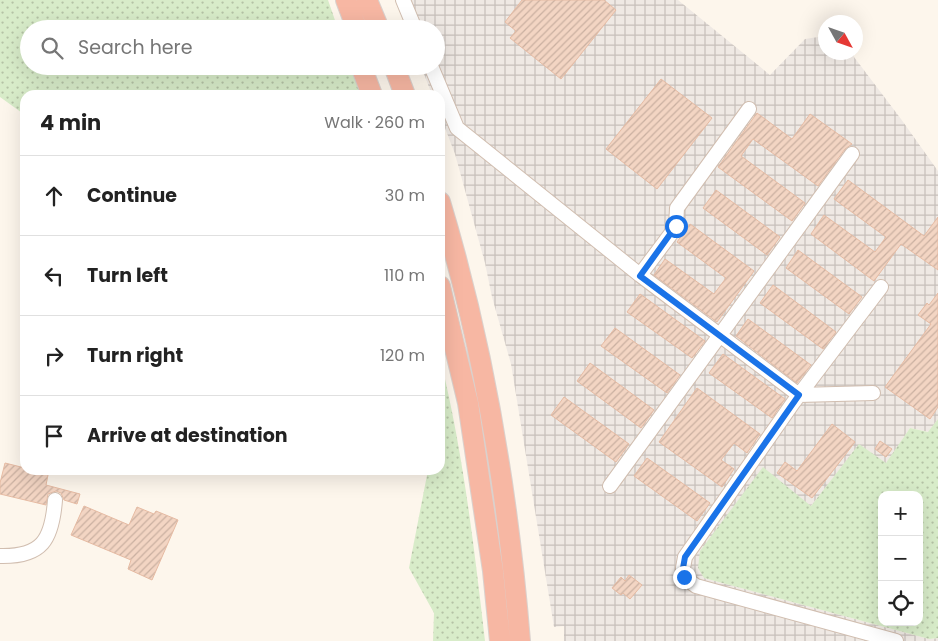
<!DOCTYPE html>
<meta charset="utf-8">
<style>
:root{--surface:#fff;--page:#f2f2f2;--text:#222;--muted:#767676;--line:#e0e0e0}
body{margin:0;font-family:Poppins,sans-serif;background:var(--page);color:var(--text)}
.controls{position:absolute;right:15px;bottom:15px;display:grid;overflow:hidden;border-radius:10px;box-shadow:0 5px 20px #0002}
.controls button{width:45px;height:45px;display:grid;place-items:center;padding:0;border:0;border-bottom:1px solid var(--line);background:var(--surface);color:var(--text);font:25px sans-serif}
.compass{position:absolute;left:818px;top:15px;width:45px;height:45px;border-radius:50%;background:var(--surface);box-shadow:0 5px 20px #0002;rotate:130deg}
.stop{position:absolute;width:15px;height:15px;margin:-11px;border:4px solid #1a73e8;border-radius:50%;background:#fff}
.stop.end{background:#1a73e8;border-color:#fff;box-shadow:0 1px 5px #0008}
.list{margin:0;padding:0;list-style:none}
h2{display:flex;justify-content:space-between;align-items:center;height:65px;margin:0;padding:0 20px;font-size:21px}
h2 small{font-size:16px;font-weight:400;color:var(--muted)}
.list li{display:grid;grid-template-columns:32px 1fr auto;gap:15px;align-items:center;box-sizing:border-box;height:80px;padding:0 20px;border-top:1px solid var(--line)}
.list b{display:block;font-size:19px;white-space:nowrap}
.list em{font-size:16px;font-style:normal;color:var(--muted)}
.icon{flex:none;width:28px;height:28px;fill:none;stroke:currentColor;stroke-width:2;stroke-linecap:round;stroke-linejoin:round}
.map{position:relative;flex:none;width:938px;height:641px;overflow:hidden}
.search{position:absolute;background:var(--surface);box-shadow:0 5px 20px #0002;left:20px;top:20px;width:425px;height:55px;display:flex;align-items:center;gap:12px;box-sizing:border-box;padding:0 18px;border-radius:28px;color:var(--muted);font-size:19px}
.panel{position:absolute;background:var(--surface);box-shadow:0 5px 20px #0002;left:20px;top:90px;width:425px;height:385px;border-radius:15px}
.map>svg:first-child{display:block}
.industrial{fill:url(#industrial-grid)}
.grass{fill:url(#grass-dots);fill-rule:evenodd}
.building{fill:url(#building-hatch);stroke:#e6bba3}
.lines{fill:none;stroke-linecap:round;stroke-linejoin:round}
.minor-casing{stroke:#d1beb0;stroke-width:16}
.highway-casing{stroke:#dad1cd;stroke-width:22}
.minor{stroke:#fff;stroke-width:14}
.highway{stroke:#f7b7a3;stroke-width:20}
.route{stroke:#1a73e8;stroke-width:6}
</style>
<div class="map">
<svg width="938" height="641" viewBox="0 0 938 641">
<defs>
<pattern id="industrial-grid" width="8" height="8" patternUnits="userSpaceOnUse" patternTransform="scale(1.25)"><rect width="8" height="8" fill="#efe9e4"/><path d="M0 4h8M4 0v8" fill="none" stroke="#c7c0bb"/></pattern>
<pattern id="grass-dots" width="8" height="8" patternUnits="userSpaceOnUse" patternTransform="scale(1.25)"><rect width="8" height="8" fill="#d8ecc9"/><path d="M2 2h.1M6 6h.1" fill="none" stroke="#b4c2a5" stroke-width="1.8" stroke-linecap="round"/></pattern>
<pattern id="building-hatch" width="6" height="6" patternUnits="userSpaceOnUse" patternTransform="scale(1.25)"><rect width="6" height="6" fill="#f3d5c3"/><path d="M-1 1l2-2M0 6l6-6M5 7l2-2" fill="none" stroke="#cab0a1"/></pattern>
</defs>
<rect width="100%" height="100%" fill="#fdf6ec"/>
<path class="industrial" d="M395,0H678L770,75L805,39L825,36L826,52L853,53L854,57L901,119L938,171V419L929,432L910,428L886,464L859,445L811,506L704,578L929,639L938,638V641H564V626L554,627L511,364L492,297L485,263L455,154L440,115V95H432L421,66H436V29H407Z"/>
<path class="grass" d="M0,0H328L338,29H29V66H352L362,95H25V115L0,97Z
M440,358C463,451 474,546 485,641H433L434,613L409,568L428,470H440Z
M938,419V638L929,639L704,578L698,568L700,551L763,467L811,506L859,444L886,463L910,428L928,432ZM882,495H919V622H882Z"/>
<path class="building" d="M522,0H604L616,10L561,79L510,38L516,31L505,22Z
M661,79L712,118L657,189L606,149Z
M757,113L792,139L810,114L852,144L845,149L818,186L753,139L741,156L805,203L792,221L718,167Z
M848,180L924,236L938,217V270L901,244L874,281L811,234L824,215L875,252L886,237L834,199Z
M716,190L780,237L767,255L703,208Z
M690,224L754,271L717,322L654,275L665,259L714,294L726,278L677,242Z
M798,250L862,297L849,314L786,268Z
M773,285L836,332L823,349L760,303Z
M938,293V407L930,419L885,387L931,324L918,315L927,303L929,305Z
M640,294L705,341L692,358L627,312Z
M748,319L811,365L797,383L736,336Z
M615,328L680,375L667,393L601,346Z
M723,354L785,399L772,418L709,373Z
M590,363L654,410L641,428L577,381Z
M697,388L760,434L747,453L734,443L721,460L734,469L722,487L659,442Z
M564,397L629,444L616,462L551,415Z
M832,424L855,442L812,498L777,473L785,462L797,471Z
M880,441L892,449L886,457L875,449Z
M647,458L710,503L697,521L634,476Z
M5,463L25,468V470H49L46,485L80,494L77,504L64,500L61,493L56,491L48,494L46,505L0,494V483Z
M84,506L129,525L137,507L154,514L156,511L178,520L152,580L128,569L131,560L71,535Z
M629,575L642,585L630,599L623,593L621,595L612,588L621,577L625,581Z"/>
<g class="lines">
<defs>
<path id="minor" d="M403,0L415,29
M431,66L457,128L640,275L799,395L873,393
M640,275L676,227L677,208L749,109
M881,287L793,403L685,557L683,568L684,577L696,586L896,641
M610,486L852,154
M0,556C42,557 52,540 55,500"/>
<path id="highway" d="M346,0L357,29
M367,0L379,29
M361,66L372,95
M394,66L405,95
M440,202C483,344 508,493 520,641
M440,286L468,403L493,571L500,641"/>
</defs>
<use href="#minor" class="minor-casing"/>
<use href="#highway" class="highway-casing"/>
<use href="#minor" class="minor"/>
<use href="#highway" class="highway"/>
</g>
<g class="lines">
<path class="route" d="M676,226L640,276L799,395L685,557L683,568L684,577"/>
</g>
</svg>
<div class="controls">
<button>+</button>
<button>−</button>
<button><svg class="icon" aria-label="locate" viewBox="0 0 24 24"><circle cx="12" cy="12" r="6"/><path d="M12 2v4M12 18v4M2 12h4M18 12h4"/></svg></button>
</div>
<svg class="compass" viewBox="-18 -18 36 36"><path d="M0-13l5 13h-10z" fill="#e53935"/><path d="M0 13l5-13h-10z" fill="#767676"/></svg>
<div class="stop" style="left:676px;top:226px"></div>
<div class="stop end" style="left:684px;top:577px"></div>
<div class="search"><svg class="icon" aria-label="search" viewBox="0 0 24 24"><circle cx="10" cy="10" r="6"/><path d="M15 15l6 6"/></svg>Search here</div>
<section class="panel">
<h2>4 min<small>Walk · 260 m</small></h2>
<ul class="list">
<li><svg class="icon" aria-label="ahead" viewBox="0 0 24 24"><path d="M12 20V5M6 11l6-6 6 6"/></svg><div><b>Continue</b></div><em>30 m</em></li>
<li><svg class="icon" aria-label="left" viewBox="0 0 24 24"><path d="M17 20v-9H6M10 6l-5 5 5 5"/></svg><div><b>Turn left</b></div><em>110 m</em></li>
<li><svg class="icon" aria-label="right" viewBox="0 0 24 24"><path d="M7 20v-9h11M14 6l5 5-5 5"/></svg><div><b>Turn right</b></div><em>120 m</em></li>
<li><svg class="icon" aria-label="arrive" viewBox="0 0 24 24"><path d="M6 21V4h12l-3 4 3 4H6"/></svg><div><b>Arrive at destination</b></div></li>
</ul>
</section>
</div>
